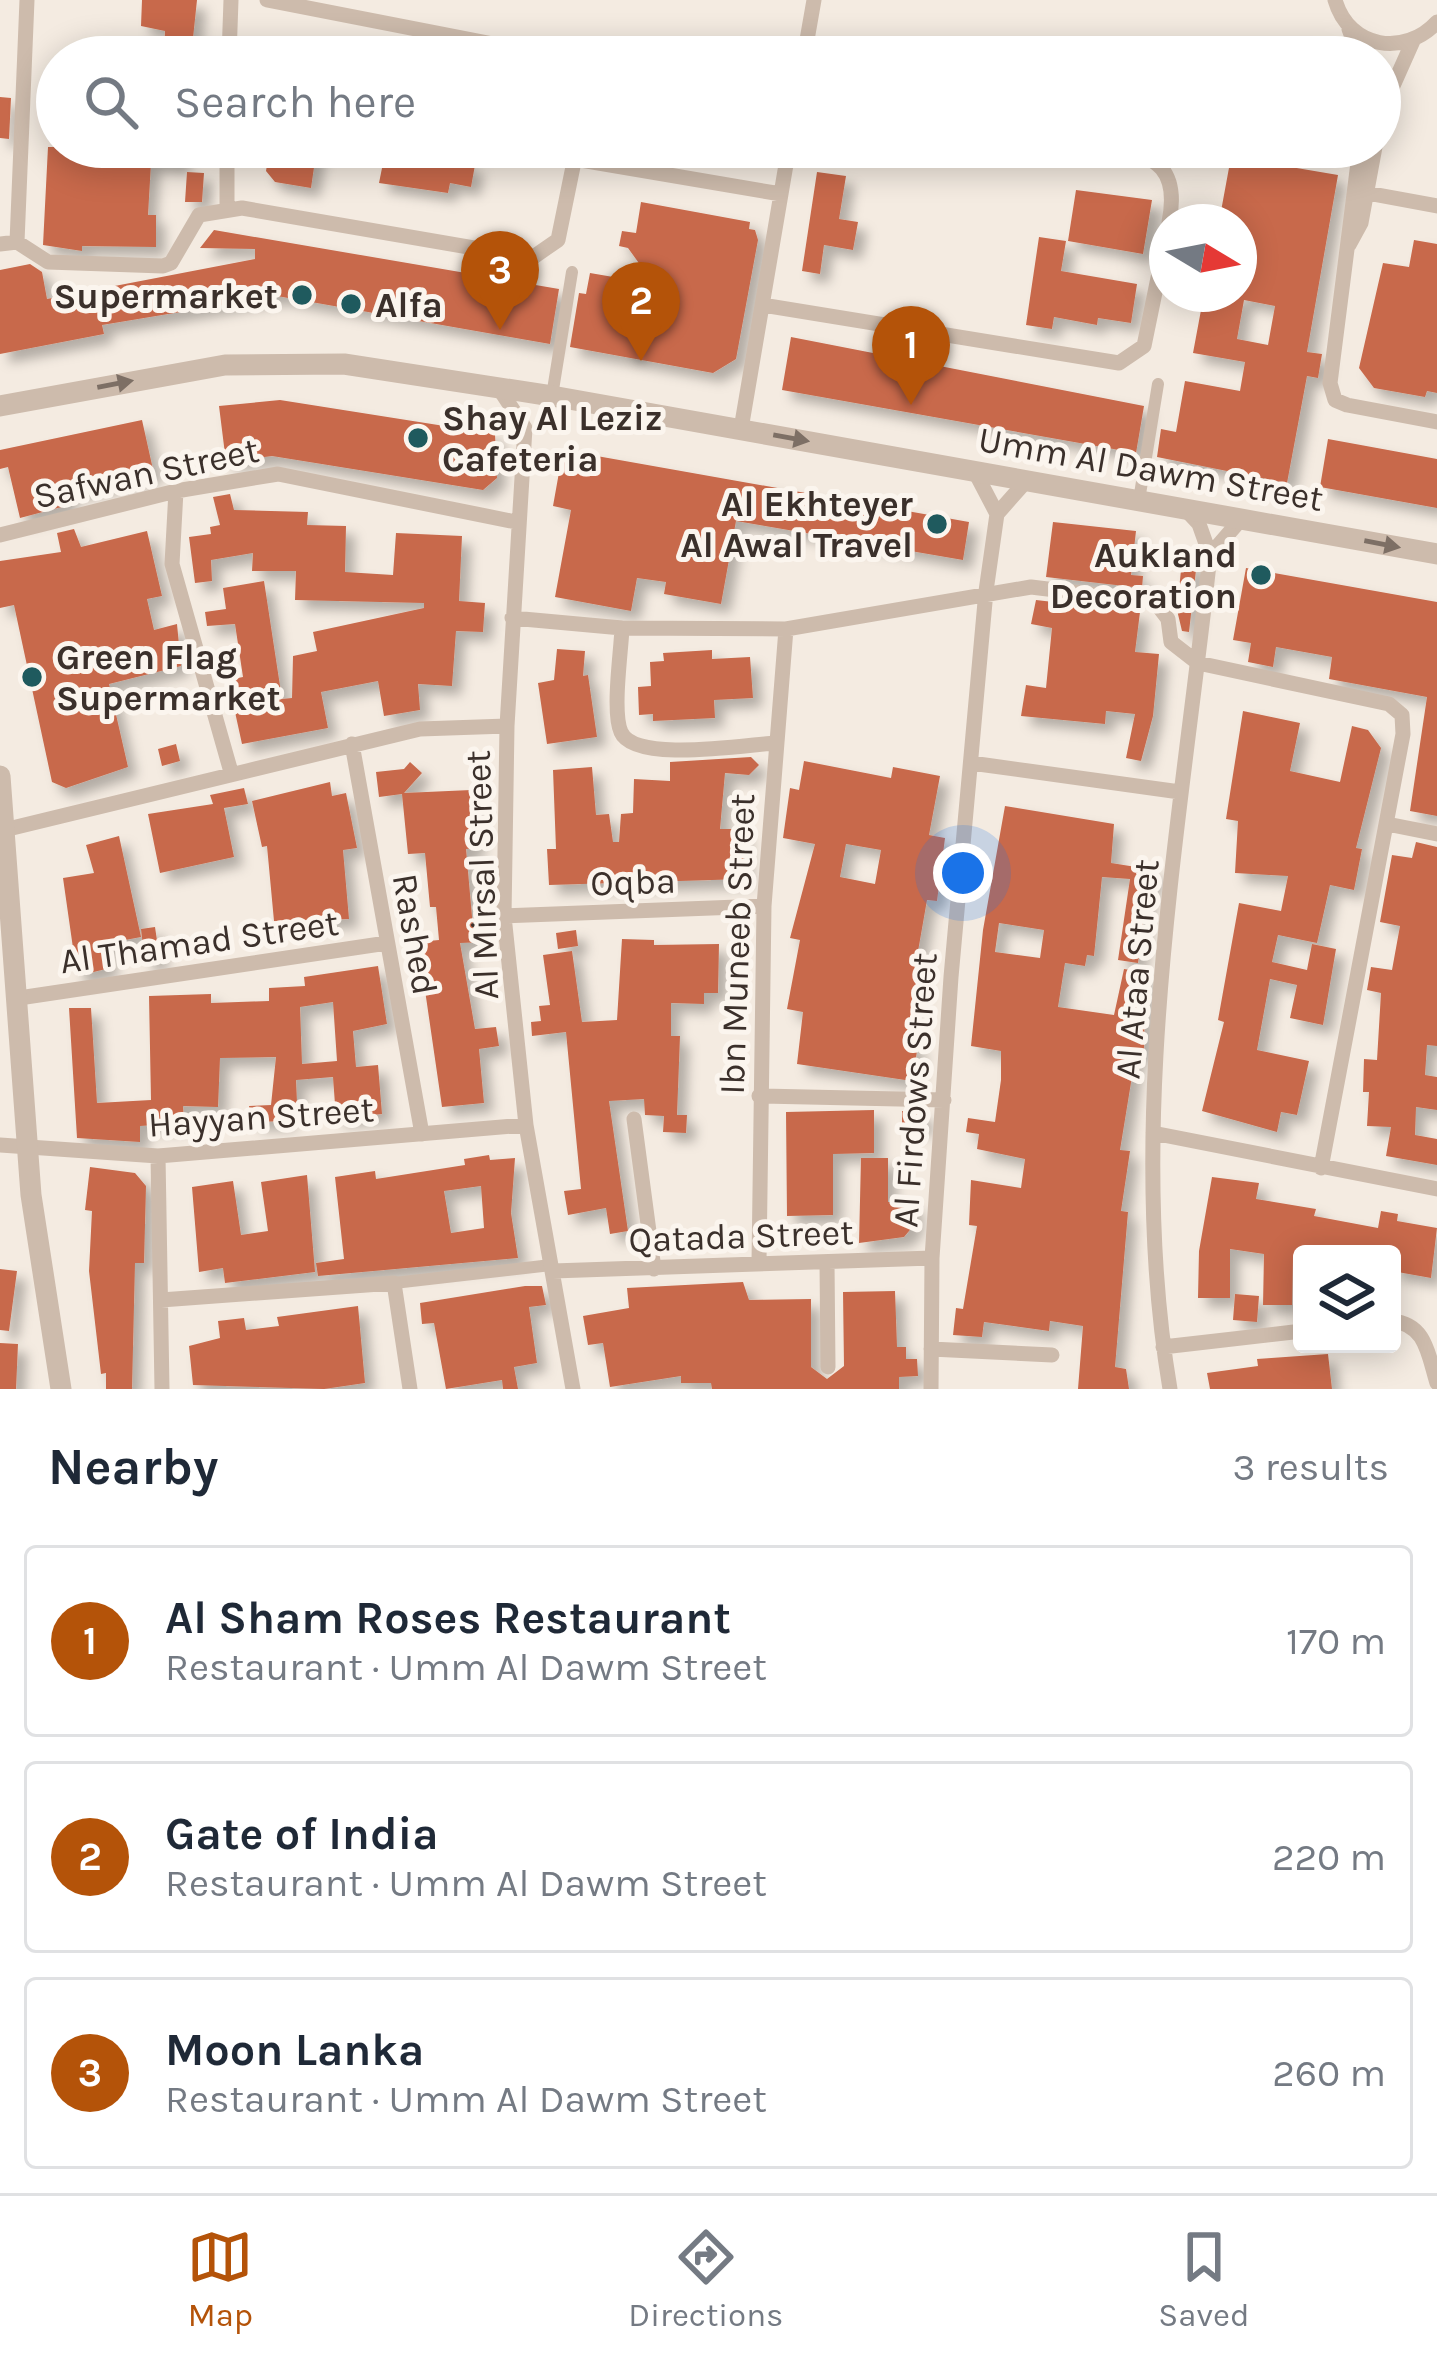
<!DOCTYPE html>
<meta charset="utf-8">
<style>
:root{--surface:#fff;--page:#f6f6f7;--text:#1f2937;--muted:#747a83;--line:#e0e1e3;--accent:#b45309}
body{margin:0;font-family:Karla,sans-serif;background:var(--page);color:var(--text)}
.controls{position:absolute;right:36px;bottom:36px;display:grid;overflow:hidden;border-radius:12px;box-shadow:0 6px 30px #0003}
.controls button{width:108px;height:108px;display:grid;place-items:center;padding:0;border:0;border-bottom:3px solid var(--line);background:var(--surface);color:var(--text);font:60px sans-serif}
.compass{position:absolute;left:1149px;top:204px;width:108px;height:108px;border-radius:50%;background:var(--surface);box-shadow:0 6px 30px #0003;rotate:100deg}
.you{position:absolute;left:963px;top:873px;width:42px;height:42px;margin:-30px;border:9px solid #fff;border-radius:50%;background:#1a73e8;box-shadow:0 0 0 18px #1a73e833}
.badge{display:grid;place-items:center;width:78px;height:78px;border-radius:50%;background:var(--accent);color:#fff;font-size:39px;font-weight:700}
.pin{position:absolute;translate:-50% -99px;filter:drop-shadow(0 3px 6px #0008)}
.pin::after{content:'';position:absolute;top:63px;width:42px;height:36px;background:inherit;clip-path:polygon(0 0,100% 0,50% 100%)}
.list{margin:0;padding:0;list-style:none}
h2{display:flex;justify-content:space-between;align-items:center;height:156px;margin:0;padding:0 48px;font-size:51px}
h2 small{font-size:39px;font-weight:400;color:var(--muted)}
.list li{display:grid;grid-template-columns:78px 1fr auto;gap:36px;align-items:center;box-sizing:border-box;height:192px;margin:0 24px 24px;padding:0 24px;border:3px solid var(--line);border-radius:12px}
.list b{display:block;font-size:45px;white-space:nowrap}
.list p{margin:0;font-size:39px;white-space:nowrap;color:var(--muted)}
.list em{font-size:39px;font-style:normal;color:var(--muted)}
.icon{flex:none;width:66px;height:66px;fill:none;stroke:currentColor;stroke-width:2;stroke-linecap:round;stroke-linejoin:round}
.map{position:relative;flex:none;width:1437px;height:1389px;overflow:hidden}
.search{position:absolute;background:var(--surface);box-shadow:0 6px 30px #0003;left:36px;right:36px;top:36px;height:132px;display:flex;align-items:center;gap:30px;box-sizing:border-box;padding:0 42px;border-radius:66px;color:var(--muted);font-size:45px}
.sheet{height:804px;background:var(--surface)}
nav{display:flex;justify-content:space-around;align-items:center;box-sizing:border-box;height:168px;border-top:3px solid var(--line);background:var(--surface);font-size:33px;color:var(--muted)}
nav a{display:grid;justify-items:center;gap:6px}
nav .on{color:var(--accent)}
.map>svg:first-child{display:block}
.building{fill:#c8694b;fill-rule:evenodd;filter:url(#shadow)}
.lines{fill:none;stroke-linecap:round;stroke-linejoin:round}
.pedestrian{stroke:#cdbbac;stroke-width:12}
.minor{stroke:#cdbbac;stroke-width:15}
.tertiary{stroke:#cdbbac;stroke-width:21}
.oneway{fill:#7d6f65}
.poi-dot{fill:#1f5a5e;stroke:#fbf5ee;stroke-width:4.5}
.labels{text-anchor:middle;stroke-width:10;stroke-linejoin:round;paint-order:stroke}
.poi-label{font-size:36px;font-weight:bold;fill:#3b302b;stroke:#fbf5ee;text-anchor:end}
.street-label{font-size:36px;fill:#3b302b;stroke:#fbf5ee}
</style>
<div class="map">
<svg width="1437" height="1389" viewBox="0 0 1437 1389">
<defs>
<filter id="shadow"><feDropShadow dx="9" dy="9" stdDeviation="6" flood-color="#0004"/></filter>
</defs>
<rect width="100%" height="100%" fill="#f4ebe1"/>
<path class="building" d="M142,0H197L191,57H164L165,31L141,26Z
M0,97L11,98L9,139L0,138Z
M48,147H182L181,165L151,163L148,215H156V247L82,246V251L43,245Z
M270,147H317L311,188L275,182L266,171Z
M424,147H463L460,162L475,165L471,187L450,183L448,193L379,183L386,148L423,155Z
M1231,157L1338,175L1307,352L1322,354L1318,378L1307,376L1287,483L1157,457L1161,429L1176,432L1185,381L1240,391L1245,362L1193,353L1204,294H1239V222H1219ZM1244,300L1275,306L1268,345L1237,339Z
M187,172L204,173L202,202H185Z
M817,172L846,176L839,219L858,222L853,250L824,245L820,274L802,271Z
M1076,190L1152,200L1143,254L1068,241Z
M641,202L750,222L749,229L755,230L758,240L736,359L713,373L570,347L579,293L586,294L590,273L654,284L628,248L619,246L622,231L636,233Z
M214,230L559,289L550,344L277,296L102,325L104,334L0,354V270L30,264L42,272L47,299L255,259V249L200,248Z
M1039,237L1066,241L1061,271L1137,284L1131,323L1098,318L1097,325L1054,317L1052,329L1026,325Z
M1414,240L1437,244V393L1427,391L1425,397L1374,388L1359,368L1383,263L1409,267Z
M791,337L1144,406L1136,453L782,390Z
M280,400L495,434L497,478L483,490L272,456L226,462L219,406Z
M142,420L154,474L66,493L69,505L20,518L8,467L0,469V450Z
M1328,439L1437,459V508L1320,487Z
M563,450L969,522L963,560L736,521L721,604L664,594L666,582L637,578L631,611L555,597L571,510L553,506Z
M230,494L234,510L308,512L307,525L346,526L345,572L393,575L396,533L462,536L459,601L485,603L483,632L456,631L452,686L418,684L420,710L384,716L378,681L321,692L328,728L242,744L228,680L243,677L235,624L207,626L205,612L226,609L223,588L264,581L282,699L292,698L293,656L317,651L313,632L424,608V603L295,600L296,571H252L253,553L211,560L212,581L195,583L189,537L211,534L210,527L220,525L213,497Z
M1053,522L1136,531L1131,575L1143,576L1142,588L1046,577Z
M74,529L81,547L147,531L162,596L147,599L154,630L177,624L181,666L109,684L128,767L66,788L52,782L14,605L0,608V561L61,552L57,533Z
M1182,560L1197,561L1189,632L1182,631L1177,610Z
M1246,568L1437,602V816L1410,811L1427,697L1329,679L1332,657L1276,647L1273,667L1248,662L1251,643L1233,640Z
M1036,600L1140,612L1135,652L1159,654L1153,716L1141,761L1126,758L1135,714L1106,711L1105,724L1021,716L1026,685L1046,688L1052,628L1031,624Z
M557,649L585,651L583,676L588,675L597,737L547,744L538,683L554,680Z
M712,650V659L750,657L753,698L714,700L715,718L653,721V714L639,715L638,687L651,686L650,662L664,661L663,653Z
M1243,711L1300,723L1290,771L1340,782L1352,726L1368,730L1381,748L1356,848L1362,849L1354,890L1330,885L1317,943L1278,935L1272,962L1307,970L1312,944L1336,949L1323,1025L1290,1018L1297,985L1270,979L1257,1050L1309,1061L1297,1115L1281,1112L1277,1132L1202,1111L1224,1022L1218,1020L1239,903L1281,911L1288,876L1235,873L1238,821L1226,819Z
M176,744L180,761L162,766L158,749Z
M751,757L759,765L749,775L725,773L720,829H742L744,879L549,885L547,849H556L553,770L592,767L596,815L609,814L613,842H619L621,814L633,813L634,779L670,781V762Z
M804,761L891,778L893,767L940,776L929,835L945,838L937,901L927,900L914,974L919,975L906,1043L918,1045L912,1081L797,1064L803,1012L787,1009L800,940L790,938L815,844L783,838L790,788L799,790ZM846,844L881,850L875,884L840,877Z
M410,762L422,773L404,793L471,790L475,801L476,848L466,849L473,928H482V942L460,943L475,1029L496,1027L499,1046L479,1049L484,1103L442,1107L418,942L439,940L436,907H430L425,853L408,854L402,794L379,797L376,772L404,769Z
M330,782L332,796L346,793L357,848L343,850L349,919L274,921L267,846L262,847L252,801Z
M244,788L248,804L224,808L234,857L160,873L148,814L213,804L210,795Z
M1005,806L1114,824L1111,863L1155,870L1153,885L1148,884L1138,963L1118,960L1130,879L1102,877L1094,956L1087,955L1085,966L1065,963L1058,1007L1114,1015L1124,969L1145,972L1144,1053L1136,1052L1120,1150L1130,1151L1121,1211L1128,1212L1115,1367L1126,1369L1129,1389H1078L1083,1326L1050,1321L1049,1331L984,1322L982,1337L953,1335L956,1308L963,1309L977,1226L969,1225L971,1180L1021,1188L1025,1159L977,1149L979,1134L966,1132L968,1118L995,1122L1001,1080V1051L971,1046L983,930ZM999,923L1044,930L1040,958L995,952Z
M119,836L141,937L104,944L110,968L77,976L63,878L94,873L86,845Z
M1416,842L1437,847V1046L1427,1045L1425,1075L1437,1077V1110L1416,1107L1415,1135L1437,1139V1165L1386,1156L1391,1127L1367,1126L1369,1092H1363L1364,1059L1377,1060L1381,993L1367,990L1371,967L1392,970L1400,926L1380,922L1392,855L1412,858Z
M155,927L160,961L145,963L141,929Z
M576,930L578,946L558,949L556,933Z
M622,939L654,940V945L719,944L718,993H704V1004L671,1003V1036H680L677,1115H687L686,1133L663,1132L664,1116L645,1115L644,1099L609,1101L628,1231L610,1234L606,1208L568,1215L564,1191L581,1189L566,1032L532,1036L531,1022L541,1021L539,1006L550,1005L543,955L572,951L582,1022L617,1020Z
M378,966L387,1024L353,1031L356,1067L378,1065L382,1114L336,1118L333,1077L296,1080L297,1103H286L287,1121L252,1122L249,1106L271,1105L276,1057L220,1058L218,1107L183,1106L184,1123L140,1126V1142L77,1138L69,1008H91L97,1103L151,1100L149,996L211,994V1003L269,1001V988L305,986L304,977ZM333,1002L337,1061L302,1064L300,1007Z
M874,1110V1153L833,1154V1215L787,1216L786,1112Z
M902,1111L924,1112V1127H902Z
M489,1155L490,1160L515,1158L511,1213L518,1258L318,1276L316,1263L344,1259L335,1177L375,1171L376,1179L465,1165L464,1159ZM481,1186L484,1228L451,1233L444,1191Z
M861,1158H888V1202H914V1225L904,1237L859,1243Z
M90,1167L135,1173L146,1186L144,1263H135L132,1389H106V1373L101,1374L89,1271L92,1211L85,1210Z
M307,1175L315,1272L225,1283L223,1268L199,1272L192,1187L233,1181L241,1235L268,1231L261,1182Z
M1212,1177L1259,1183L1256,1199L1316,1209L1314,1216L1378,1228L1381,1211L1398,1214L1397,1221L1437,1228L1431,1278L1392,1271V1254L1309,1248L1302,1258L1293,1256L1292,1305H1263L1264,1254L1230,1249V1298H1198L1199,1251Z
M0,1269L17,1271L9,1331L0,1330Z
M743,1282L749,1300L811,1299V1367L827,1379L844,1366L843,1292L895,1291L897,1347H906V1359H917L918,1376L899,1377V1389H712L711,1383H681V1376L610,1387L603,1343L588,1345L583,1316L629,1308L627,1288Z
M525,1286H542L546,1305L529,1307L537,1363L514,1367L518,1389H503L502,1380L446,1389L434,1323L422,1324L420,1303Z
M1235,1294L1259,1296L1257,1322L1233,1320Z
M358,1306L365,1383L324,1389L193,1385L189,1346L220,1338L218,1321L244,1318L246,1330L279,1326L277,1317Z
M0,1343L18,1344L16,1389H0Z
M1328,1354L1332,1389H1210L1207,1373L1258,1366L1257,1359Z"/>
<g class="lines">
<path class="pedestrian" d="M552,396L572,272
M1139,500L1158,384
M394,1283L551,1265"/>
<path class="minor" d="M267,0L559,57
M1335,0C1349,49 1405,57 1437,22
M1349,29L1359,57
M229,57L231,0
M804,57L814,0
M1380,115L1413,41
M227,147V208
M1112,147C1159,155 1179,172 1169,222
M1360,147L1330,383L1335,400L1347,405L1437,422
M575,159L781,194
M1367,193L1437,206
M17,242L48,262L163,266L171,263L199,215L242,208L532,258L558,240L577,147
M0,244L17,242L27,0
M1349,245L1361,223L1375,147
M762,305L1119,363L1144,346L1167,234
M498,387L525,428L507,726L504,916L526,1125L573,1389
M741,429L789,147
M974,470L997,514
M176,491L172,564L231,772
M0,535L176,491L278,474L516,522
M1210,555L1242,518
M512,618L622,628L786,629L1031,587L1155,602L1168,619L1171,642L1198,663L1389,704L1402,715L1403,734L1321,1168
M622,628C621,653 612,712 621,732C634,763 744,745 775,743
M352,744L422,1134
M971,763L1180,792
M1387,824L1437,834
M0,831L420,729L507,726
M504,916L764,906
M19,998L387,943
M759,1096L944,1100
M634,1119L654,1269
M1153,1133L1437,1189
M0,1145L158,1156L526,1125
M158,1156L162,1389
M759,1262L764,906L786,629
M827,1262L828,1367
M553,1271L932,1258
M161,1300L394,1283L410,1389
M1392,1321C1426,1324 1428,1354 1437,1383
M1163,1347L1302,1331
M931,1349L1052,1355
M931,1389L932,1258L951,977L986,591L997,514L1028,479
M1170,1389C1124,1118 1181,825 1210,555L1199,524L1185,509"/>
<path class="tertiary" d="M0,406L225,365L344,364L552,396L1437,554
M0,776L31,1195L61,1389"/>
</g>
<defs><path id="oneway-solid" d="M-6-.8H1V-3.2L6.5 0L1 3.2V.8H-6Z" transform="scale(3)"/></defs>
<g class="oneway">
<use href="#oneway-solid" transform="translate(115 384) rotate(-11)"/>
<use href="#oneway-solid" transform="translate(791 438) rotate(10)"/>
<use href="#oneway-solid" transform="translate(1382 544) rotate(11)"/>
</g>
<g class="poi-dot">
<circle cx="302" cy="295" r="12"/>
<circle cx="351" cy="304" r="12"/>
<circle cx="418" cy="438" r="12"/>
<circle cx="937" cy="524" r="12"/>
<circle cx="1261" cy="575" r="12"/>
<circle cx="32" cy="677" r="12"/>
</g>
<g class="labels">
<g class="poi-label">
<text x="278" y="308">Supermarket</text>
<text x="375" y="317" text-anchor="start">Alfa</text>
<text x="442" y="430" text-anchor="start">Shay Al Leziz<tspan x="442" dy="41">Cafeteria</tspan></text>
<text x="913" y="516">Al Ekhteyer<tspan x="913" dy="41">Al Awal Travel</tspan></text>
<text x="1237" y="567">Aukland<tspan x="1237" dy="41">Decoration</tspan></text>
<text x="56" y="669" text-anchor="start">Green Flag<tspan x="56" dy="41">Supermarket</tspan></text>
</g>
<g class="street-label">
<text transform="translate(1151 468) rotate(10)" y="13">Umm Al Dawm Street</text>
<text transform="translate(146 472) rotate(-12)" y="13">Safwan Street</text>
<text transform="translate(481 875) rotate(-92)" y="13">Al Mirsal Street</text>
<text transform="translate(633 881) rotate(-2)" y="13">Oqba</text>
<text transform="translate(416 934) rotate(80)" y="13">Rashed</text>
<text transform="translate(199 941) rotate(-8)" y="13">Al Thamad Street</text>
<text transform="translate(736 944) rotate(-88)" y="13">Ibn Muneeb Street</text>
<text transform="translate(1136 969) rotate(-85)" y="13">Al Ataa Street</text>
<text transform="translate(914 1090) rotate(-86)" y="13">Al Firdows Street</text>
<text transform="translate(261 1116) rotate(-4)" y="13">Hayyan Street</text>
<text transform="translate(741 1235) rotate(-2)" y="13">Qatada Street</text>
</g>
</g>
</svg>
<div class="controls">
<button><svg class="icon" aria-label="layers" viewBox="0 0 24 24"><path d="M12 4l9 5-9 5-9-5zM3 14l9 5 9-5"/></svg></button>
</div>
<svg class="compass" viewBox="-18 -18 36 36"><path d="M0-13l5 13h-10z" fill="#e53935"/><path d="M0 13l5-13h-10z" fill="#747a83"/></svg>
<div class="you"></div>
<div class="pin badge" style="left:911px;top:405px">1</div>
<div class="pin badge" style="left:641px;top:361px">2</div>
<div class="pin badge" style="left:500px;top:330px">3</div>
<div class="search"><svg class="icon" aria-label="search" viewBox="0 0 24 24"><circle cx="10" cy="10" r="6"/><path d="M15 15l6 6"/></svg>Search here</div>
</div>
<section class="sheet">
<h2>Nearby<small>3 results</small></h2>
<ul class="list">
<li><span class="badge">1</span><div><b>Al Sham Roses Restaurant</b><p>Restaurant · Umm Al Dawm Street</p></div><em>170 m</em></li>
<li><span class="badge">2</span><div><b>Gate of India</b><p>Restaurant · Umm Al Dawm Street</p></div><em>220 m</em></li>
<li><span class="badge">3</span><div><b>Moon Lanka</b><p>Restaurant · Umm Al Dawm Street</p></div><em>260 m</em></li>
</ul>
</section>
<nav>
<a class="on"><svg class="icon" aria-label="map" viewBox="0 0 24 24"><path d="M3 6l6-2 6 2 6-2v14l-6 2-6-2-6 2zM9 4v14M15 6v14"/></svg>Map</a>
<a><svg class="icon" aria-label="directions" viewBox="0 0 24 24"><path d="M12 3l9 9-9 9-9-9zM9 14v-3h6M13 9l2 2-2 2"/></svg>Directions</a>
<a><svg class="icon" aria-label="saved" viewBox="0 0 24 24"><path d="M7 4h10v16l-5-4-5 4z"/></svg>Saved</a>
</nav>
